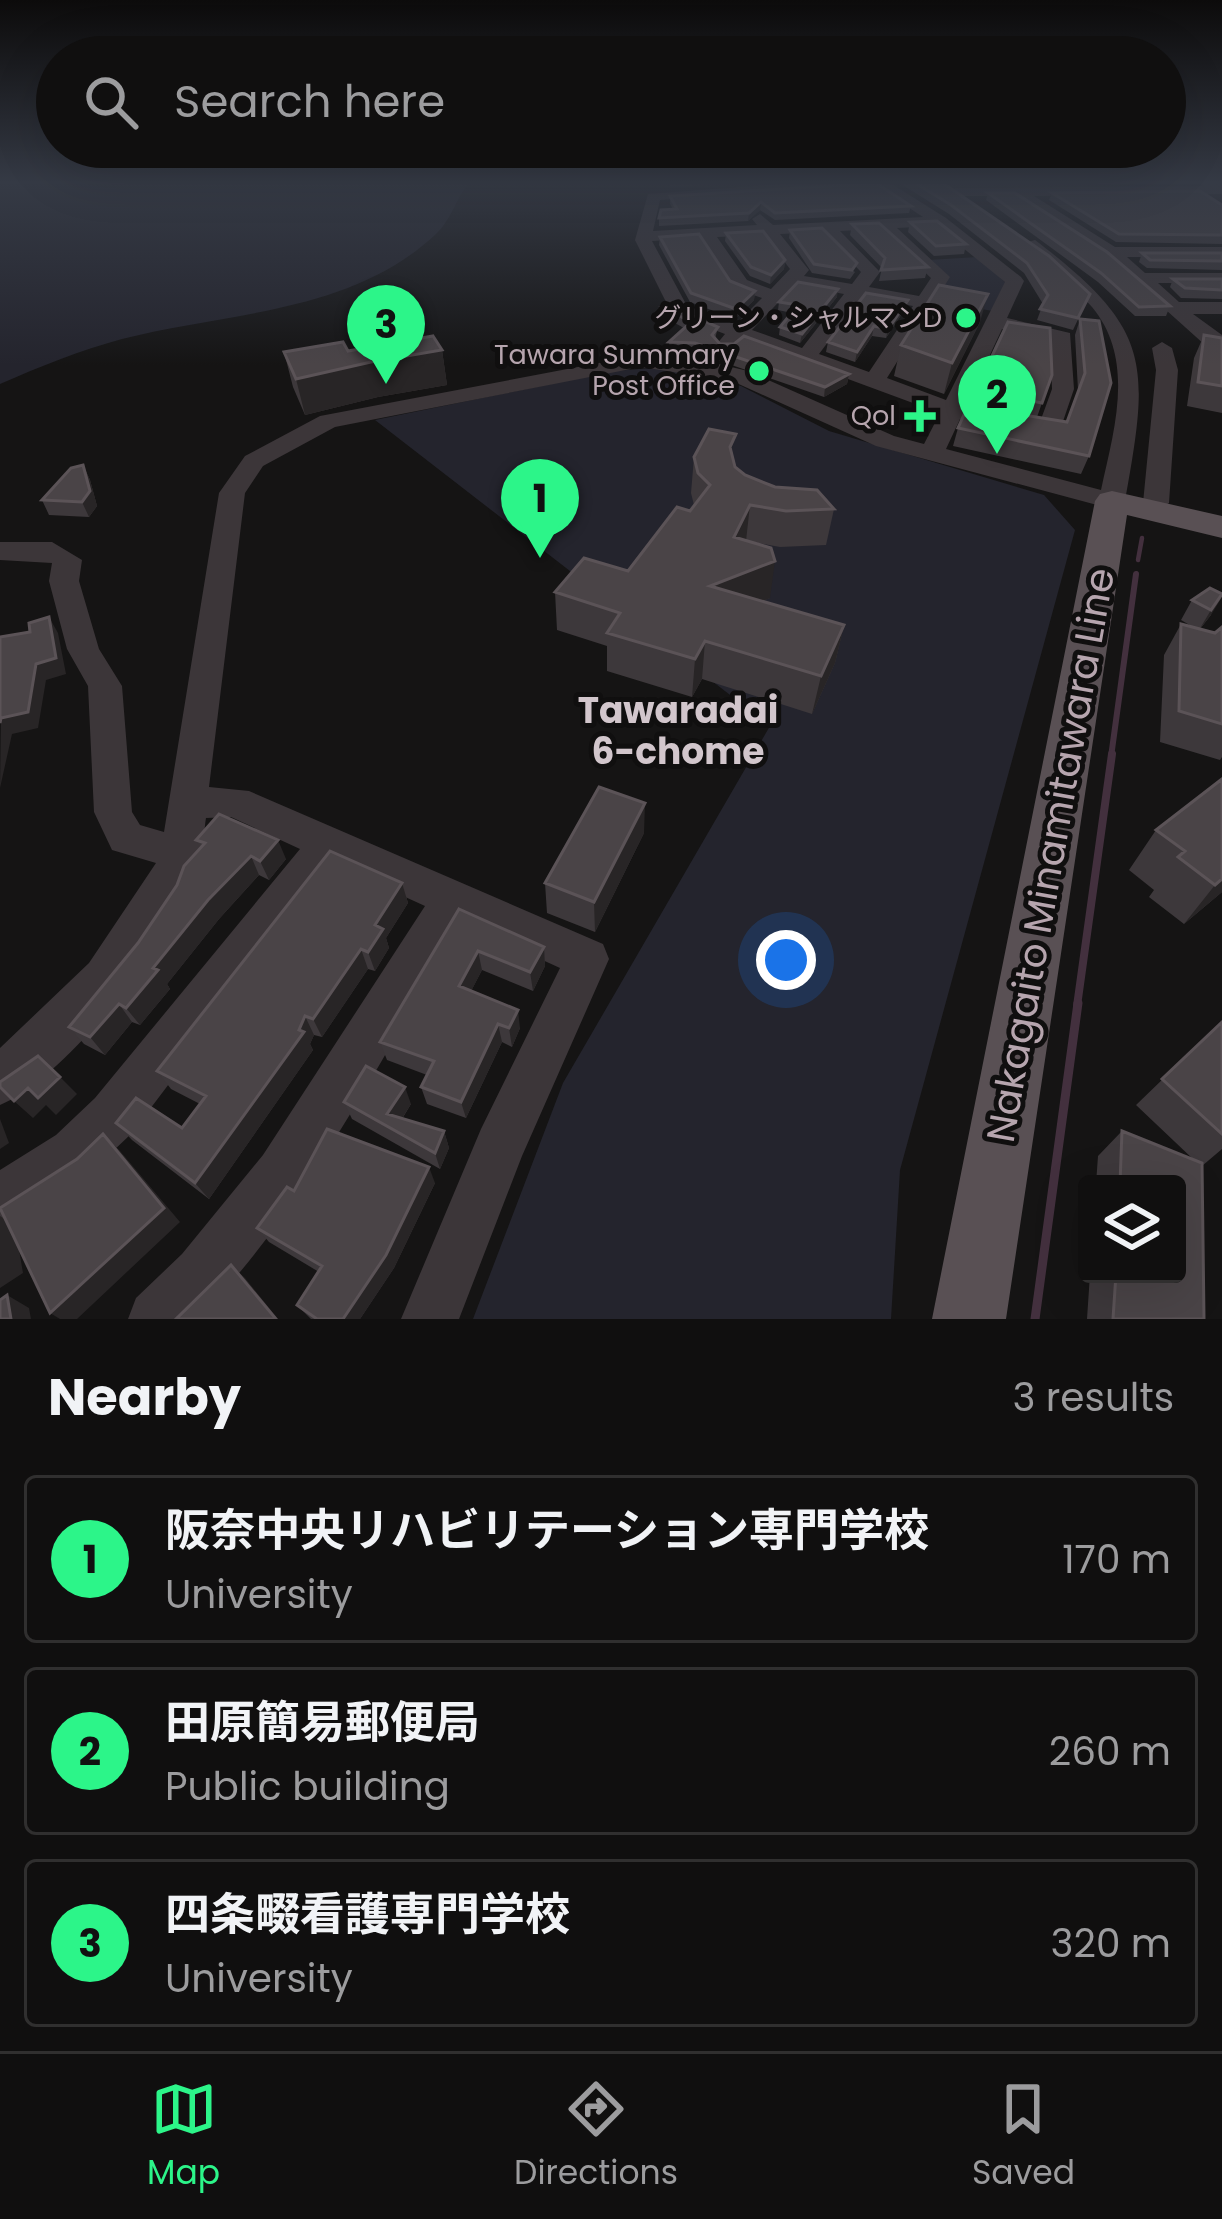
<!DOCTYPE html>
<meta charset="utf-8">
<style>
:root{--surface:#100f0f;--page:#1e1d1d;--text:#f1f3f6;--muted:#9c9c9e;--line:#302f2f;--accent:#2cf589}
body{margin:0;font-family:Poppins,"Noto Sans JP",sans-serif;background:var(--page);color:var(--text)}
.controls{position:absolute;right:36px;bottom:36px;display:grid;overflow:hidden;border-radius:12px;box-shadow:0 12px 48px #0002}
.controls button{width:108px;height:108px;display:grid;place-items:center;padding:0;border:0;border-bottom:3px solid var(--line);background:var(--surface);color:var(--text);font:60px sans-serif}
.you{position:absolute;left:786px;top:960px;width:42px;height:42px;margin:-30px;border:9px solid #fff;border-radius:50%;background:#1a73e8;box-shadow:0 0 0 18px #1a73e833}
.badge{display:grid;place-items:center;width:78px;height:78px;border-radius:50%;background:var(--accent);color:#111;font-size:39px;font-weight:700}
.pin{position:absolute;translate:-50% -99px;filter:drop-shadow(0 3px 6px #0008)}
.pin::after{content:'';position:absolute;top:63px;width:42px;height:36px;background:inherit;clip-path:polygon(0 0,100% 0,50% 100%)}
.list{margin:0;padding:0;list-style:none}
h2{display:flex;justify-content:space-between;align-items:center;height:156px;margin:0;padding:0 48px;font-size:51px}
h2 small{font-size:39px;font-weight:400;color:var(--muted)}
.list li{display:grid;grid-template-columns:78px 1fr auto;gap:36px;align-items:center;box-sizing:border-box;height:168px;margin:0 24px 24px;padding:0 24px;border:3px solid var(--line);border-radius:12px}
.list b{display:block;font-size:45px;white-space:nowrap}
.list p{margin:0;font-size:39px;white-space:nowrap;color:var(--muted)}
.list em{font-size:39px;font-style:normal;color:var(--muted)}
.icon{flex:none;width:66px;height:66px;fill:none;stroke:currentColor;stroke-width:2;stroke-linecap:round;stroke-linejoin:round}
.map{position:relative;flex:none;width:1222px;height:1319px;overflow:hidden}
.search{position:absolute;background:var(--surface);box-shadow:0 12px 48px #0002;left:36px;right:36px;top:36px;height:132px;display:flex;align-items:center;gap:30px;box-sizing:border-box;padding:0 42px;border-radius:66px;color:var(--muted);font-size:45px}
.sheet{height:732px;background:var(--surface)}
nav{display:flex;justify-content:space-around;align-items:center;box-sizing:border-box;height:168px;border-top:3px solid var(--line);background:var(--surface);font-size:33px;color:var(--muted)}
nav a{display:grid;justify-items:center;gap:6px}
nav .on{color:var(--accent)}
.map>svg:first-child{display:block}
.green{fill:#24242d}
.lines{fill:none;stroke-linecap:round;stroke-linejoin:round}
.stream-far3{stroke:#43303e;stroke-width:4.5}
.stream-far2{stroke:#43303e;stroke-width:6}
.stream-far1{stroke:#43303e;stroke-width:8}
.stream{stroke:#43303e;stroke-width:9}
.minor{fill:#3c3639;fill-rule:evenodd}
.major{fill:#595054;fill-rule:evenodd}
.wall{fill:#3d383b}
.shaded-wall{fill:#282526}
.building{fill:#4a4447;stroke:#5b5357;stroke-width:3}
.poi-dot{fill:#2cf589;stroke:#100f0f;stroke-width:4.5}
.labels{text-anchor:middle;stroke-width:10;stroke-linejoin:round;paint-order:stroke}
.far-poi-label{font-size:27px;fill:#b6a5ae;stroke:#100f0f;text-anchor:end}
.neighbourhood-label{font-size:36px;font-weight:bold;fill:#d2c6cc;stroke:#100f0f}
.near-street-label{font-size:39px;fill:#b6a5ae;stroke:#100f0f}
</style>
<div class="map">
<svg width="1222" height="1319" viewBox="0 0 1222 1319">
<rect width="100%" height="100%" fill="#151414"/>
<path class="green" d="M0,181H471C456,196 453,218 436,234C351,314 227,312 122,339C81,350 39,367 0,384Z
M978,257L1007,284L993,311L932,301L943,283L928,260Z
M651,368L686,371L741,386L829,431L1044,495L1075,530L900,1170L891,1319H473L563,1083L770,726L375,420L614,371Z"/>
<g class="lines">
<path class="stream-far3" d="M1138,560L1142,538"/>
<path class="stream-far2" d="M1111,757L1136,574"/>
<path class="stream-far1" d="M1077,1006L1112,754"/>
<path class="stream" d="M1035,1319L1078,1003"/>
<path class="minor" d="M820,181H887L946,218L1021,277L1024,281L1007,318L1070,333L1074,389L1058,436L960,419L946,449L1101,490C1114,430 1136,360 1092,307C1071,283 1042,267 1021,244L1035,240C1152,329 1150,362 1125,501L1112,509L876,446L732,381L641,367L335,427L263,466L245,493L209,787L249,791L603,944L609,959L522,1156L459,1319H401L481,1129L560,968L461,923C381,1059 309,1204 198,1319H128L136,1298L182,1254L263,1155L425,906L335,865L131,1134L92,1171L0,1228V1170L56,1135L95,1098L300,849L231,817L206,818C204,830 204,844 201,855C178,930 72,1075 0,1105V1048L89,963L156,863L112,850L94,812L88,686L67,649L49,581L52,563L0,560V542H52L82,560L79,581L99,649L122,686L132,812L140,825L164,832L219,493L245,456L320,416L641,355L706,361L748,371L894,436L924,444L940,413L742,340L733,349H719L716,345L725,334L672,314L635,240L648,194ZM876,186L923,217L773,225L760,214L752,219L757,225L653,231L660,200ZM936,226L1005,282L946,400L887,378L930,309L973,317L983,311L936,299L950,277L897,228ZM879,229L931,278L919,296L869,287L880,272L840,231ZM823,232L861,272L852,284L804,276L809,270L780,234ZM764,235L790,269L771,289L747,280L717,237ZM701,238L733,288L762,298L736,324L687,306L652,241ZM795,285L844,294L802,348L752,330ZM862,297L913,306L869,372L819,354ZM1002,329L1050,337L1052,389L1040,422L966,406Z
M1199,181L1222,184V194L1034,196L1115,247H1222V257H1127L1145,273H1222V283H1158L1179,302H1222V314H1193L1222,335V347L1205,345L1107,257L1014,196H955L948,192L955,188L1204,186Z
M1162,342L1172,348L1178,370L1169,503L1156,511L1143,503L1156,370L1152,348Z"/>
<path class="major" d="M1112,491L1222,516V538L1127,515L1006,1319H932L1095,501L1100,494Z"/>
</g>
<path class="wall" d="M902,181H940L1090,294L1073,330L1037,320L1043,304L1024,273L949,214L901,184Z
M957,181H1196L960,183Z
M988,193L1170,306L1166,316H1135L1098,282L986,200Z
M1052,193L1222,205V244L1116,242L1049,200Z
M670,196L911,206L909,213L775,220L760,210L748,221L659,226V218L673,209L670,204Z
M910,222L966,244L964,254L934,256L908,232Z
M852,224L928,267L925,278L879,281L882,268L850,235Z
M790,230L855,272L850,279L812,273L789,238Z
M726,233L785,260L784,269L770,284L750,276L725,241Z
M660,237L730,281L755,291L754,300L735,319L690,302L659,245Z
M1142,253H1222V270L1147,268L1139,262Z
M1173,279H1222V299L1181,298L1170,287Z
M837,297L800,343L779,335L780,327L792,313L778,310L779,302Z
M908,300L905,309L886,338L872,336L855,362L826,352L828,342Z
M662,307L718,327L715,339L720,344L849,374L847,384L824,397L694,352H669V342L684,328L662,316Z
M1080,319L1099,321L1089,456L1081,474L953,446L958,428L1067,422L1078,390L1075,335Z
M980,322L944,394L894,376L901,345Z
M1204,335L1222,338V413L1187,406L1194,358Z
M442,350L447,385L378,397L305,415L293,387L284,352Z
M1052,375L1037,417L972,403L976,390Z
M694,457L733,460L735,467L745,475L834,509L826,545L780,547L753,542L770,598L762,601L844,625L835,663L812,714L702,679L692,697L607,671V646L557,630L555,592L628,571L690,511L694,505L691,493Z
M83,465L90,480L97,506L89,517L49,515L42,500Z
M1210,588L1211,615L1200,629L1215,633L1222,627V757L1220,760L1160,742L1164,655L1181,624L1193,627L1181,620L1192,600Z
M1222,779V892L1184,924L1149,897L1154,890L1129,870L1156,830Z
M644,833L595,932L547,913L545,883Z
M196,840L286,859L269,880L259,875L219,919L167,984L170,989L140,1025L132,1022L105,1055L84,1044L69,1027L138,943L201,848Z
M402,883L408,903L386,938L389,948L375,971L368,969L322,1037L314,1035L310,1044L313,1050L209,1199L132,1140L116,1123L182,1128L200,1104L171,1089L157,1071Z
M459,909L544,947L545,966L533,991L482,970L471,991L520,1028L512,1047L502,1042L466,1118L427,1104L421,1087L427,1075L387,1060L380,1042Z
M1222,1022V1149L1202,1166L1204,1319H1087L1090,1274H1177V1184H1096L1098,1156L1122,1131L1194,1160L1136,1105Z
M344,1102L411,1104L402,1119L444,1131L449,1148L440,1169L352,1119Z
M435,1183L394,1268L360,1319H311L297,1305L319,1272L269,1242L257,1228L294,1191Z"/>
<path class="shaded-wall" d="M670,181H745L670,188Z
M761,202L760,210L748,221L749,213Z
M785,260L784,269L770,284L771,275Z
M838,289L837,297L800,343L802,334Z
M755,291L754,300L735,319L736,309Z
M988,294L980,322L944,394L952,363Z
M908,300L905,309L886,338L888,329Z
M874,326L872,336L855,362L857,352Z
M442,350L447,385L378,397L305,415L296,379L371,362Z
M849,374L847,384L824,397L825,387Z
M83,465L90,480L97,506L89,517L82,502Z
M750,505L746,541L734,537Z
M775,561L770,598L707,624L710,586Z
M1222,597L1211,615L1199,630L1211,610Z
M49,617L58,633L66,674L46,680L38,728L12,734L0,788L1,718Z
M844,625L835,663L812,714L821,676Z
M705,641L702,679L692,697L695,659Z
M645,803L644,833L595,932L594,902Z
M278,840L286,859L269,880L260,861Z
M251,856L259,875L219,919L167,984L170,989L140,1025L126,1008L153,968L208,900Z
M1222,879V892L1184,924L1215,885Z
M402,883L408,903L386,938L389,948L375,971L368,952L375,925Z
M544,947L545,966L533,991L530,972Z
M361,949L368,969L322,1037L313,1019Z
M478,951L482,970L464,1005L459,986Z
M119,1004L132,1022L105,1055L90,1037Z
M518,1010L520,1028L512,1047L509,1028Z
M305,1016L314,1035L310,1044L313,1050L209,1199L195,1183L299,1030Z
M498,1024L502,1042L466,1118L461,1102Z
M60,1077L77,1094L56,1115L46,1105L33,1118L14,1101L28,1088Z
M405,1087L411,1104L394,1131L387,1114Z
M0,1119L9,1143L0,1149Z
M444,1131L449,1148L440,1169L435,1153Z
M103,1134L120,1151L180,1222L77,1319H60L50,1313Z
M429,1167L435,1183L394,1268L360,1319H343Z
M0,1216L15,1226L23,1273L0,1288Z
M231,1265L245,1278L278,1319H276Z
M7,1295L29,1308L31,1319H11Z"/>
<path class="building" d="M912,181H940L1049,256L1090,294L1078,318L1040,309L1048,295L1027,263L951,205Z
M876,183L911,206L775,213L761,202L749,213L659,218L661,210L677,209L670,196Z
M1200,191L1222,205V235L1119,234L1052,193Z
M988,193H1015L1107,252L1170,306L1139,307L1101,273Z
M937,221L966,244L936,246L910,222Z
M879,223L928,267L881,270L885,258L852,224Z
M822,228L857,263L852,270L814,264L790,230Z
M763,231L785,260L771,275L751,267L726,233Z
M699,234L730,281L755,291L736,309L691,293L660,237Z
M1142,253H1222V261L1150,260Z
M1173,279H1222V290L1185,288Z
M798,282L838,289L802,334L780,327L798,305L779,302Z
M939,285L988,294L952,363L901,345Z
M866,293L908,300L888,329L874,326L857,352L828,342Z
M667,305L718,327L712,335L720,344H734L744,336L849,374L825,387L695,343L669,342L691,322L662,307Z
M1080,319L1099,321L1111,383L1089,456L958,428L968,406L1067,422L1085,373Z
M1008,322L1050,328L1052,375L1042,403L976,390Z
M1204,335L1222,338V386L1198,382Z
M433,336L442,350L371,362L296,379L284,352L343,342L348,351Z
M709,429L736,434L730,447L735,467L745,475L775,487L817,490L834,509L786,511L750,505L734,537L771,548L775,561L710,586L844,625L821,676L705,641L695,659L607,633L620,613L555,592L584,558L628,571L677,507L690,511L710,485L698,473L694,457Z
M83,465L90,491L82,502L42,500L71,468Z
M1210,588L1222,594L1211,610L1192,600Z
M49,617L56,658L36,664L28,712L1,718L0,723V637L30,632L29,623Z
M1181,624L1215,633L1222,627V724L1179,711Z
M1222,779V879L1215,885L1178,857L1185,851L1156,830Z
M599,787L645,803L594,902L545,883Z
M219,814L278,840L260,861L251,856L208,900L153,968L158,970L126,1008L119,1004L90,1037L69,1027L138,943L177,885L184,866L205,843L196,840Z
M330,851L402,883L375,925L383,929L368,952L361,949L313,1019L305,1016L299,1030L304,1032L195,1183L116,1123L136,1098L182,1128L206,1096L157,1071Z
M459,909L544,947L530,972L478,951L459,986L518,1010L509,1028L498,1024L461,1102L421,1087L434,1061L380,1042Z
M1222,1022V1134L1162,1079Z
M38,1056L60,1077L38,1098L28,1088L14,1101L0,1087V1082Z
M366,1066L405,1087L387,1114L444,1131L435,1153L344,1102Z
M327,1129L429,1167L386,1255L343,1319H317L297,1305L322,1266L257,1228L287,1187L294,1191Z
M1122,1131L1202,1163L1204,1319H1113L1116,1274H1177V1184H1120Z
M103,1134L164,1208L50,1313L0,1208L77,1159Z
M231,1265L276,1319H176Z
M7,1295L11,1319H0V1300Z"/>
<linearGradient id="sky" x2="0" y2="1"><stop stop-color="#0c0b0b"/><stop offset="0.5" stop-color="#353a45"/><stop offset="1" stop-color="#353a45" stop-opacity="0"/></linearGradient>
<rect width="1222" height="365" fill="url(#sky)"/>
<g class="poi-dot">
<circle cx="966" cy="318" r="12"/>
<circle cx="759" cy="371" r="12"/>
<path d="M914 398h12v12h12v12h-12v12h-12v-12h-12v-12h12z"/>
</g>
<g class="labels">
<g class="far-poi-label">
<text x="942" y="327">グリーン・シャルマンD</text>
<text x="735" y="364">Tawara Summary<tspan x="735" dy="31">Post Office</tspan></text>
<text x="896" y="425">Qol</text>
</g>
<g class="neighbourhood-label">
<text x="678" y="723">Tawaradai<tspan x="678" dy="41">6-chome</tspan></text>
</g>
<g class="near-street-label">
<text transform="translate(1050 855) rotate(-80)" y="14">Nakagaito Minamitawara Line</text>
</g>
</g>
</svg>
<div class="controls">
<button><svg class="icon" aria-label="layers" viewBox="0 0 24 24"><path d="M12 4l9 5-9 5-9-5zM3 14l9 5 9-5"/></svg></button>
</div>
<div class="you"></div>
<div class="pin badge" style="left:540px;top:558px">1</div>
<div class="pin badge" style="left:997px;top:454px">2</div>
<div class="pin badge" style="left:386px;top:384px">3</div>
<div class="search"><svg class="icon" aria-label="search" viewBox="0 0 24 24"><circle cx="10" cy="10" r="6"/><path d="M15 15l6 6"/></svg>Search here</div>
</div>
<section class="sheet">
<h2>Nearby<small>3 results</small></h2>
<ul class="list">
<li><span class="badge">1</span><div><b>阪奈中央リハビリテーション専門学校</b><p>University</p></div><em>170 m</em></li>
<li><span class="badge">2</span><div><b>田原簡易郵便局</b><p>Public building</p></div><em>260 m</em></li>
<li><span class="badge">3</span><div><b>四条畷看護専門学校</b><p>University</p></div><em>320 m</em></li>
</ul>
</section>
<nav>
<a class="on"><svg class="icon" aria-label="map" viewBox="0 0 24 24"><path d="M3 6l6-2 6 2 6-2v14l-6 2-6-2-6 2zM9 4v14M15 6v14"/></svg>Map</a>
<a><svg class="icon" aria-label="directions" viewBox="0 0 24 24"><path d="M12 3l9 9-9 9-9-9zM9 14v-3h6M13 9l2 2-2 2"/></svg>Directions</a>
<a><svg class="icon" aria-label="saved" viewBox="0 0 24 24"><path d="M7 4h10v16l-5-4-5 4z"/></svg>Saved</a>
</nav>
